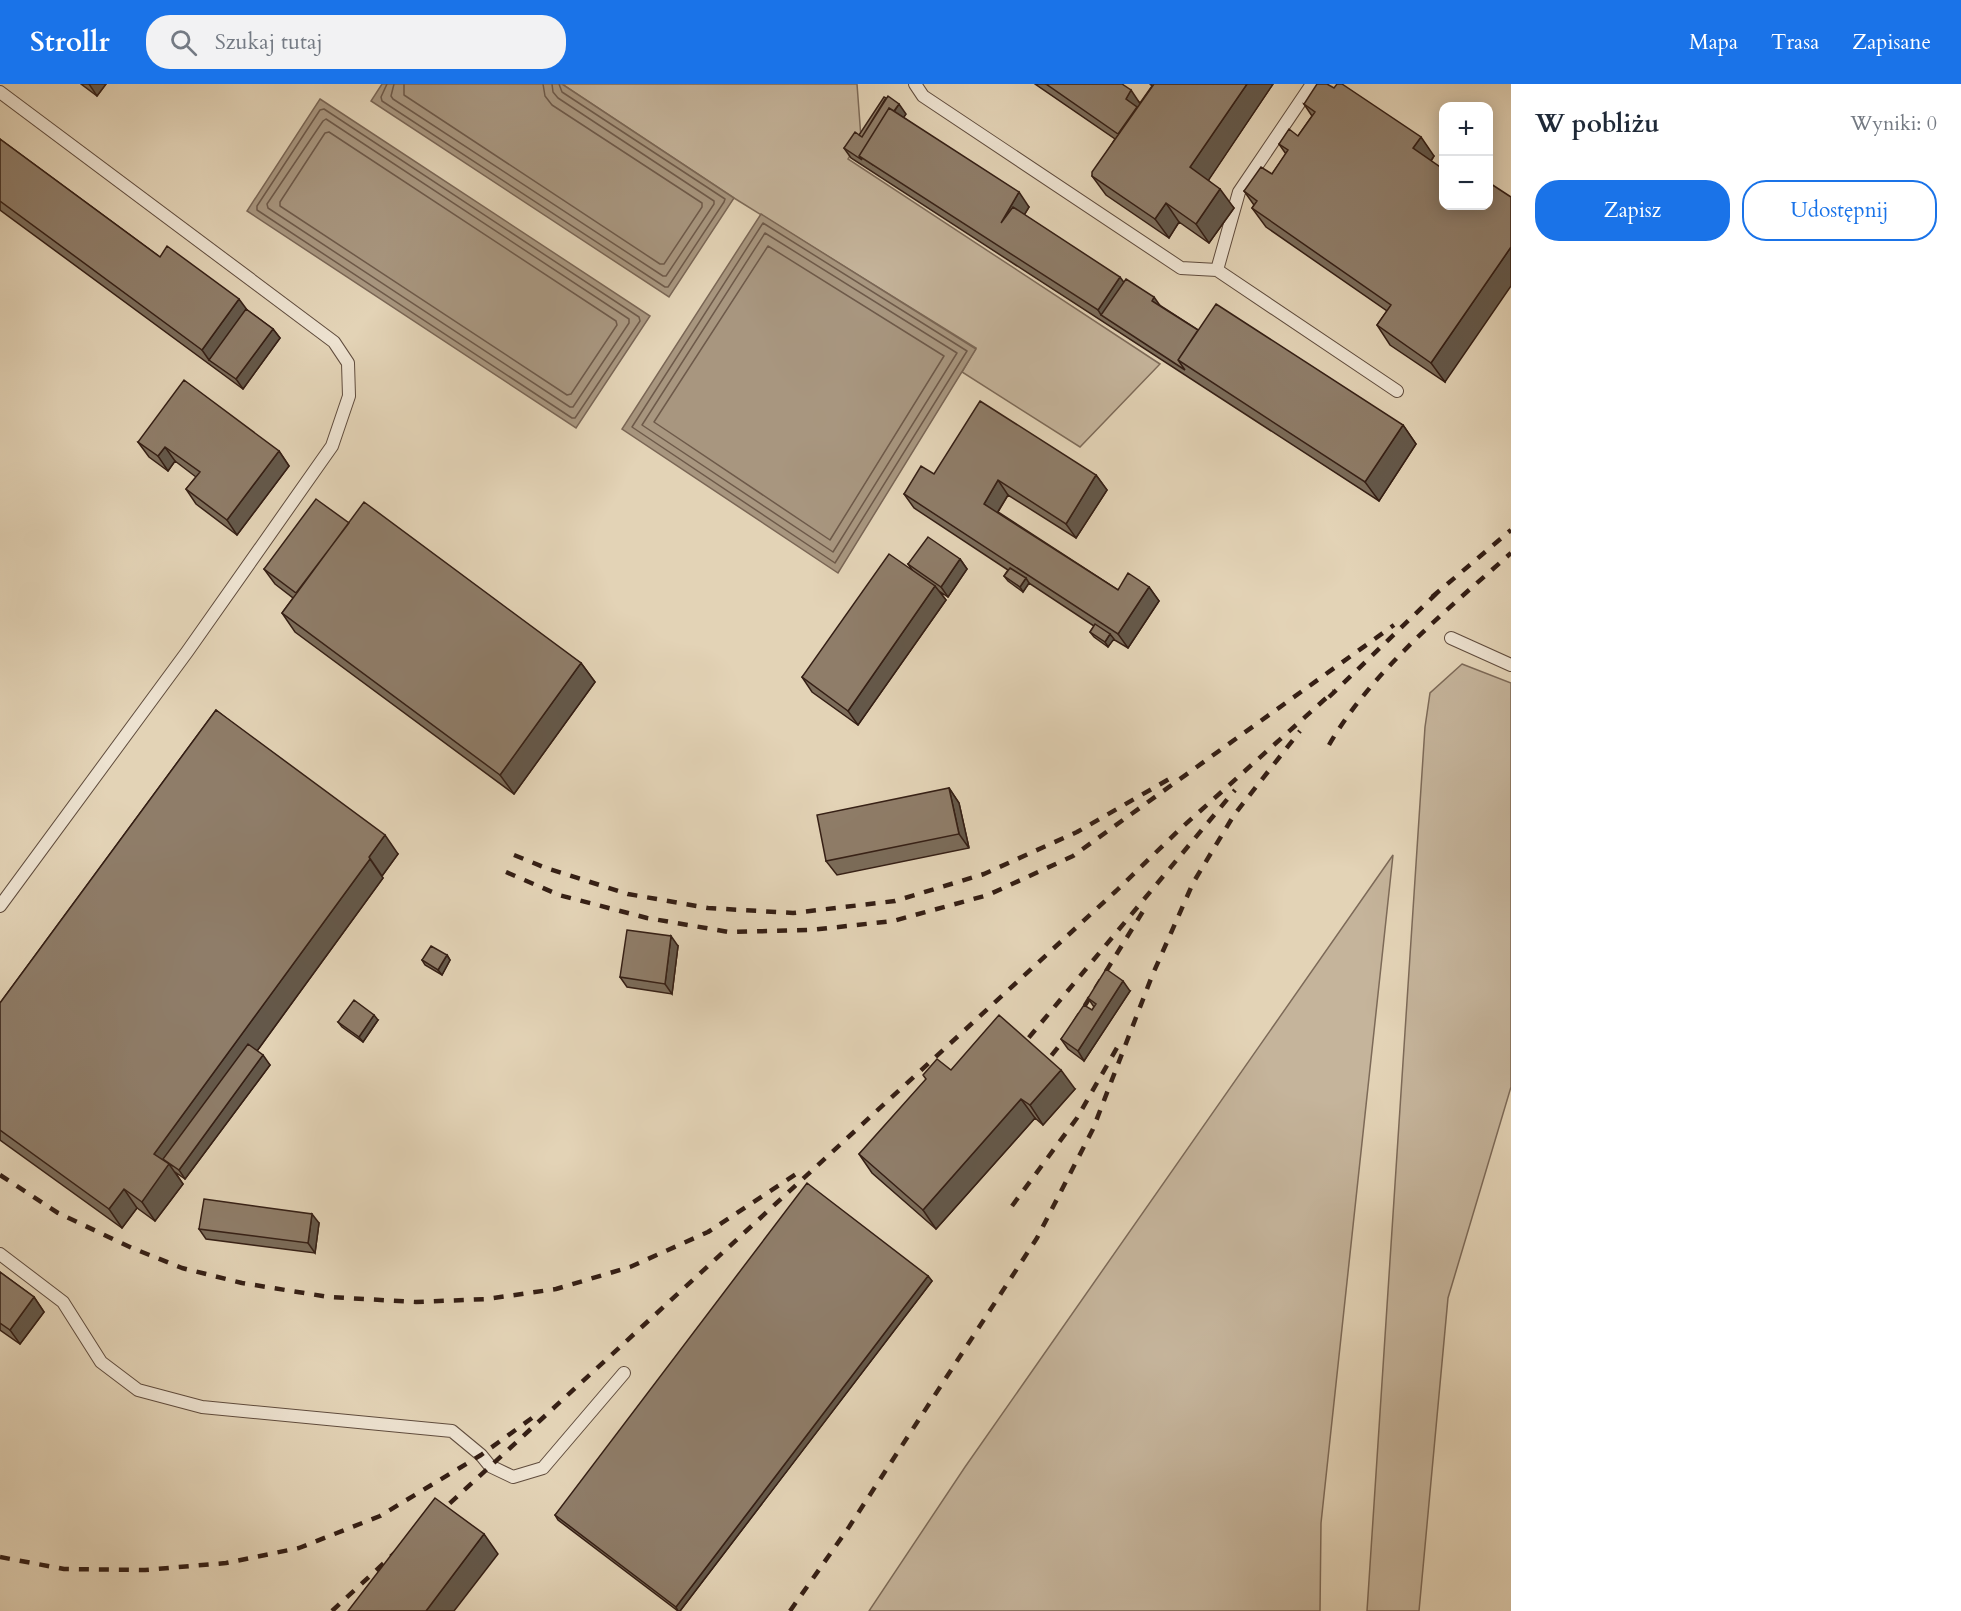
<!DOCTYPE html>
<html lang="pl">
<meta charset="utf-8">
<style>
:root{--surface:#fff;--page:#f2f2f3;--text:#1f2937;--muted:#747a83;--line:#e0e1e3;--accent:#1a73e8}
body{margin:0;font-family:Cardo,serif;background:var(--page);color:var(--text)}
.controls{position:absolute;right:18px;top:18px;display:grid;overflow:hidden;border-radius:12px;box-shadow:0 3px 15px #0003}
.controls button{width:54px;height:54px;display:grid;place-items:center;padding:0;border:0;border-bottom:2px solid var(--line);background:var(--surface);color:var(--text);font:30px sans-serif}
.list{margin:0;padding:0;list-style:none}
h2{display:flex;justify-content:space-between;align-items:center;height:78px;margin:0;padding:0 24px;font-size:26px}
h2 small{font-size:20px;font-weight:400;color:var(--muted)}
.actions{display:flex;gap:12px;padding:18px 24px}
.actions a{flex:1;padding:14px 0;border:2px solid var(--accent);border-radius:24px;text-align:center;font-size:21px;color:var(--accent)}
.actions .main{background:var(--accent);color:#fff}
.icon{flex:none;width:33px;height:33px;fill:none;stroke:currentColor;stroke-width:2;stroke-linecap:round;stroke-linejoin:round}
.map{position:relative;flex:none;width:1511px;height:1527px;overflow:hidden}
header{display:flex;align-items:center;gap:36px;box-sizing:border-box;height:84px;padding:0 30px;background:var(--accent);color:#fff}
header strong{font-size:28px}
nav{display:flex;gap:33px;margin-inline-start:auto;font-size:21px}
.search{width:420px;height:54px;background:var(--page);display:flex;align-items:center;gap:15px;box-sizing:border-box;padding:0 21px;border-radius:24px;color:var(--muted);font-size:22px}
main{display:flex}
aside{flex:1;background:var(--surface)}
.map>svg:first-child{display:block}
.green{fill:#c5b49b;stroke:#7d6a58;stroke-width:1.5}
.water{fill:#a8967f;stroke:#7a6655;stroke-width:1.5}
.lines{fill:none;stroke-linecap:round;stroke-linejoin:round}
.shore{stroke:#6e5a4a;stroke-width:1.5}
.service-casing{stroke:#604c3d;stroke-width:14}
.service{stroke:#ede2d0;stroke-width:12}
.rail{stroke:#351f15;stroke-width:4.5;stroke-dasharray:10 10;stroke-linecap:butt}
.wall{fill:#7b6c5a;stroke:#351f15;stroke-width:1.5}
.shaded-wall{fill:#64584a;stroke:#351f15;stroke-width:1.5}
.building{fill:#8f7d69;stroke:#351f15;stroke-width:1.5}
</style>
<header>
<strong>Strollr</strong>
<div class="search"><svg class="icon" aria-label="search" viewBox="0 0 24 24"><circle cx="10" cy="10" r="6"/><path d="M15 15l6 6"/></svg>Szukaj tutaj</div>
<nav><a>Mapa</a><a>Trasa</a><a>Zapisane</a></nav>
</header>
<main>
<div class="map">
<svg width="1511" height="1527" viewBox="0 0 1511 1527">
<rect width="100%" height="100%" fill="#e3d3b6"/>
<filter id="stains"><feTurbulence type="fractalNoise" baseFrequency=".00333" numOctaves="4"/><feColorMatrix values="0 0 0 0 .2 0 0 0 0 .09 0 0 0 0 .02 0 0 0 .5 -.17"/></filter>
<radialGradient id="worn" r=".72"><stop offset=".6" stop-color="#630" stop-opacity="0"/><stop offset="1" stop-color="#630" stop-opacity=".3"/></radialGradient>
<path class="green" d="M562,0H857L861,54L848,75L1160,280L1080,363L962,288L976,264L734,114Z
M1462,580L1511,599V1003L1448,1214L1419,1527H1367L1425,643L1430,609Z
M1393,771L1321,1439L1320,1527H869L965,1383Z"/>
<path class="water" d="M382,0H562L734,114L669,213L371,17Z
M320,15L650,232L576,344L247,127Z
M761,130L976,265L838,489L622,345Z"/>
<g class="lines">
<path class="shore" d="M387,0L381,13L382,17L665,203H668L724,118L725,115L562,8L559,0
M394,0L391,12L393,15L663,192H666L714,120V117L558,14L553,8L552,0
M404,0V11L660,180H664L702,123V119L552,21L545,12L543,0
M324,25L639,233L640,237L575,334H572L257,126V122L320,26Z
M326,35L629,235V239L573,323H570L268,124L267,120L323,37Z
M329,48L616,237L617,241L571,310L567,311L280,122V118L325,49Z
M763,139L967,267L835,479L632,343Z
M765,149L957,269L833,468L642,341Z
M768,162L944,272L830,456L654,338Z"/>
<defs>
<path id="service" d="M915,0L923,12L1181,184L1217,186L1397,307
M0,8L334,258L348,279L349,312L332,362L187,568L0,822
M1217,186L1239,108L1312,0
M1451,554L1511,581
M0,1170L63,1218L101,1278L138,1306L202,1323L452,1347L481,1371L490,1382L513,1393L543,1384L624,1289"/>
</defs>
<use href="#service" class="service-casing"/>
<use href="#service" class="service"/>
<path class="rail" d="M1432,513L1511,446
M1329,613L1437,509
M1329,661C1371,588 1448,525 1511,469
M514,771L546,784L628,810L708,824L793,829L895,817L984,790L1077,748L1176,691
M506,788L559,811L647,834L729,848L811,846L893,837L988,811L1073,772L1394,541
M1016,969L1235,706
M1039,987L1063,957L1145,824
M0,1091L58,1129L132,1164L182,1184L242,1199L329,1213L416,1218L487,1215L556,1205L630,1183L708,1148L802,1086
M1012,1122L1077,1034L1118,962
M435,1433L1116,807L1179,746L1334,607
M0,1473L64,1485L145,1486L226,1479L299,1464L380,1432L481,1371L532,1334
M332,1527L397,1467
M790,1527L849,1443L1037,1154L1093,1045L1152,892L1193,799L1234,731L1300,647"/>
</g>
<path class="wall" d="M81,0H106L97,12Z
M1035,0H1122L1140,19L1152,2L1150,0H1273L1208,96L1234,124L1209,159L1179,138L1169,154L1106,111L1092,92L1115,55Z
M1304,20L1434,72L1431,77L1445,298L1390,261L1377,241L1387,227L1266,143L1252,124L1254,121L1244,107L1272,90L1286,70L1279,60L1298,52L1312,32Z
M906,30L903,33L1029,123L1024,131L1124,198L1198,246L1403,341L1416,360L1379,417L851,74L844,64L859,51Z
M0,55L160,173L246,225L273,245L280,254L243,305L0,126Z
M138,358L279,367L289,382L237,451L196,420L186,405L196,393L175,377L168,387L149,373Z
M934,390L1096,391L1107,406L1076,454L1008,411L998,428L1118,506L1149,503L1159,517L1128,564L1113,555L1108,563L1094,553L1090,548L1094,542L1029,499L1023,508L1008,497L1004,492L1008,486L914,424L904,410Z
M349,439L581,579L595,598L514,710L295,548L282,529L293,514L275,500L264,485Z
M960,475L967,485L948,513L939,507L946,516L858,641L812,608L802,593L912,486L908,480Z
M216,626L398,770L382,792L383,794L257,967L270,981L185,1095L175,1088L183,1100L155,1137L137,1124L122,1144L0,1056V919Z
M949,704L959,719L969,764L837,791L826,777Z
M678,862L672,910L627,903L620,893Z
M447,871L450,876L442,891L425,881L422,876Z
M1130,907L1084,977L1068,965L1061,955L1092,926L1094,923L1088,914Z
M378,936L363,958L342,943L338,938Z
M951,986L1075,1005L1043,1041L1035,1034L936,1145L872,1089L859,1070Z
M319,1139L315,1169L206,1155L199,1145Z
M0,1188L34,1213L44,1228L20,1260L0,1246Z
M928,1192L932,1197L680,1527H678L558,1436L555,1431Z"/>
<path class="shaded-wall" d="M89,0H106L97,12Z
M1247,0H1273L1204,103L1190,83Z
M1131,6L1141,21L1136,29L1126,15Z
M899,20L906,30L873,81L864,74Z
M1421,53L1434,72L1426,84L1413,64Z
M1220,105L1234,124L1209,159L1196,140Z
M1019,108L1029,123L1011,153L1001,139Z
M1166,119L1179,138L1169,154L1155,135Z
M1511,163V202L1445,298L1431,279Z
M1120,193L1131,208L1101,231L1098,226Z
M1154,213L1161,223L1152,217Z
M239,215L253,234L209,276L202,266Z
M273,245L280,254L243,305L236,295Z
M1403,341L1416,360L1379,417L1365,398Z
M165,363L175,377L168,387L158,372Z
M279,367L289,382L237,451L227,436Z
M1096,391L1107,406L1076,454L1066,440Z
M998,396L1008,411L994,434L984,420Z
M960,475L967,485L948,513L941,503Z
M1026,494L1029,499L1023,508L1020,503Z
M935,502L946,516L858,641L848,627Z
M1149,503L1159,517L1128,564L1118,550Z
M1110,550L1114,555L1108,563L1105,558Z
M581,579L595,598L514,710L500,691Z
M949,704L959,719L969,764L959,750Z
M385,751L398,770L382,792L369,773Z
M370,775L383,794L173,1082L163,1075L169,1080L183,1100L155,1137L142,1118L154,1070Z
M671,852L678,862L672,910L665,900Z
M447,871L450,876L442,891L438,886Z
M1123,897L1130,907L1084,977L1078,967Z
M374,931L378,936L363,958L359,953Z
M263,971L270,981L185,1095L179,1086Z
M1061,986L1075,1005L1043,1041L1030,1021Z
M1021,1015L1035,1034L936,1145L923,1126Z
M124,1105L137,1124L122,1144L109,1125Z
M312,1130L319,1139L315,1169L308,1159Z
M928,1192L932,1197L680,1527H678L676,1523Z
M34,1213L44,1228L20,1260L10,1246Z
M484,1450L498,1470L454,1527H426Z"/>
<path class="building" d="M1046,0H1122L1131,6L1126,15L1137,23L1118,50Z
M1154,0H1247L1190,83L1220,105L1196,140L1166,119L1155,135L1092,92V88Z
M1317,0H1327L1334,4L1337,0H1342L1421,53L1413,64L1443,85V122H1488V98L1511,113V163L1431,279L1377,241L1391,221L1252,124L1257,117L1244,107L1261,83L1272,90L1288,66L1279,60L1289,45L1298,52L1315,28L1304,20Z
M888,12L899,20L894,27L889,24L859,72L862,76L844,64L855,48L862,53Z
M884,13L886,14L862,53L859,51Z
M889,24L1019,108L1001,139L1013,123L1120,193L1098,226L859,72Z
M0,55L160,173L167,162L239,215L202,266L0,117Z
M1126,195L1154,213L1152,217L1198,246L1178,276L1185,286L1101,231Z
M1216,220L1403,341L1365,398L1178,276Z
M246,225L273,245L236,295L209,276Z
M184,296L279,367L227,436L186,405L200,388L165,363L158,372L138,358Z
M980,317L1096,391L1066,440L998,396L984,420L1118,506L1128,489L1149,503L1118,550L904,410L921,382L934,390Z
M316,415L349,439L296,509L264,485Z
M364,418L581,579L500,691L282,529Z
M928,453L960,475L941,503L908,480Z
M889,470L935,502L848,627L802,593Z
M1010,484L1026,494L1020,503L1004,492Z
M1095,540L1110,550L1105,558L1090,548Z
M216,626L385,751L369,773L370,775L154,1070L169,1080L142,1118L124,1105L109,1125L0,1046V919Z
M949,704L959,750L826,777L817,731Z
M627,846L671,852L665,900L620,893Z
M431,862L447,871L438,886L422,876Z
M1106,885L1123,897L1078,967L1061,955L1084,921L1092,926L1096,920L1088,914Z
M354,916L374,931L359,953L338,938Z
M999,931L1061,986L1030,1021L1021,1015L923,1126L859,1070L926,995L923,991L937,975L951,986Z
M248,960L263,971L179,1086L163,1075Z
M807,1099L928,1192L676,1523L555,1431Z
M204,1115L312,1130L308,1159L199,1145Z
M0,1188L34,1213L10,1246L0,1239Z
M435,1414L484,1450L426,1527H348Z"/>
<rect width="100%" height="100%" filter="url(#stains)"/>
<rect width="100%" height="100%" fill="url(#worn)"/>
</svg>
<div class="controls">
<button>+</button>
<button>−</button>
</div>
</div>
<aside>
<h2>W pobliżu<small>Wyniki: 0</small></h2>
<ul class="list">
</ul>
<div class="actions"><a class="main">Zapisz</a><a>Udostępnij</a></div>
</aside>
</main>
